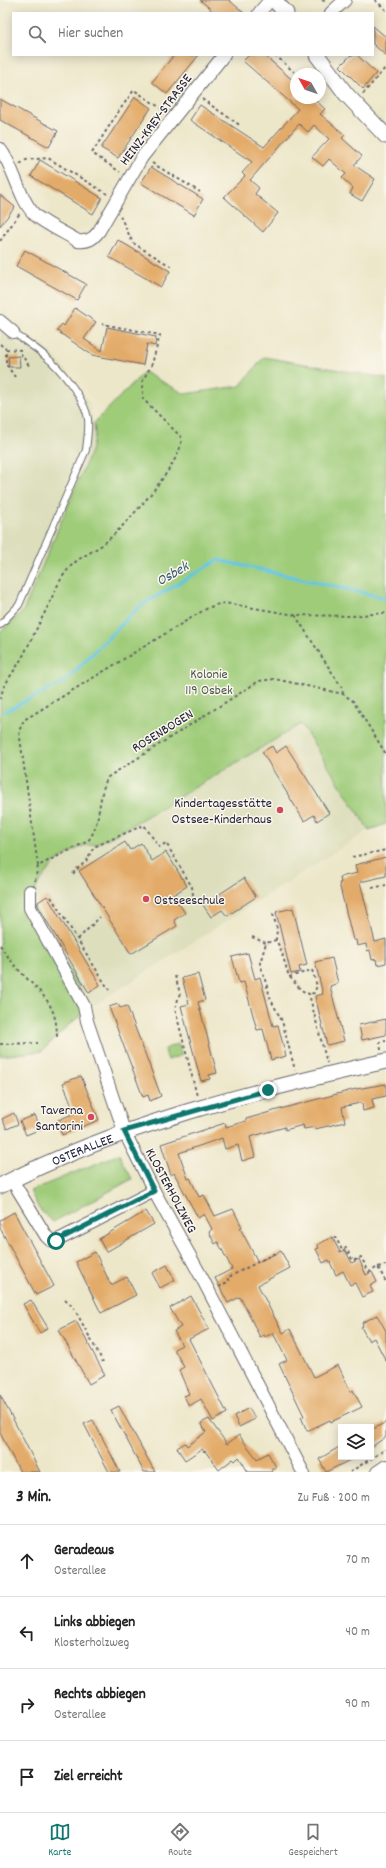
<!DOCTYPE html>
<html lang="de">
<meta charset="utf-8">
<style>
:root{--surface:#fff;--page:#f6f6f6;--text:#222;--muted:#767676;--line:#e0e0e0;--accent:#0f766e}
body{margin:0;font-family:Dekko,sans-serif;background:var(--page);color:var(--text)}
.controls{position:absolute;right:12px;bottom:12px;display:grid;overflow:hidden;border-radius:0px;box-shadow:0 2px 10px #0003}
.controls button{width:36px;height:36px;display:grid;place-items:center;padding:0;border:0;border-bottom:1px solid var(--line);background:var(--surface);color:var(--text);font:20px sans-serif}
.compass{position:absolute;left:290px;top:68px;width:36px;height:36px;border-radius:50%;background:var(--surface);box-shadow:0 2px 10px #0003;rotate:310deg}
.stop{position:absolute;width:12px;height:12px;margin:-9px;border:3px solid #0f766e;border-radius:50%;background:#fff}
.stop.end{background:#0f766e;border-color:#fff;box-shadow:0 1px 4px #0008}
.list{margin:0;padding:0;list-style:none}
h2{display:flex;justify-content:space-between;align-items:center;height:52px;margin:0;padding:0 16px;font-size:17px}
h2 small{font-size:13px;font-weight:400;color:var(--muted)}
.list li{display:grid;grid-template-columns:26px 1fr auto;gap:12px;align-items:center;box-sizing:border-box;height:72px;padding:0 16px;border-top:1px solid var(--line)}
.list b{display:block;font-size:15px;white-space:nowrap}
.list p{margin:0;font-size:13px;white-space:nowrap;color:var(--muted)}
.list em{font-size:13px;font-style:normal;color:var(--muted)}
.icon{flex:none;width:22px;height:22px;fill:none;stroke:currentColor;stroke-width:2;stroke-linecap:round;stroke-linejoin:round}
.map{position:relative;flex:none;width:386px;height:1472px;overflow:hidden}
.search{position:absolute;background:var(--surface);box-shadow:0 2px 10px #0003;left:12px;right:12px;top:12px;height:44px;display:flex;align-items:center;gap:10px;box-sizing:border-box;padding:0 14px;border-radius:0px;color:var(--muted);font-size:15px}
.sheet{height:340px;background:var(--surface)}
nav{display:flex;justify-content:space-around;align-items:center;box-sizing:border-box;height:56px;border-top:1px solid var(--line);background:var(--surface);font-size:11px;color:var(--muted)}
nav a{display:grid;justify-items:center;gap:2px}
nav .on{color:var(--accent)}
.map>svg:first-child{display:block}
.built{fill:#dddebc}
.green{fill:#9fcc79;stroke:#60775a}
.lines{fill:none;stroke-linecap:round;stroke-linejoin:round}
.stream{stroke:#62c6e0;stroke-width:3.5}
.building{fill:#e3ab69}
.service-casing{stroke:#69676d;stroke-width:8}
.minor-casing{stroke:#69676d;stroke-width:14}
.tertiary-casing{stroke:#69676d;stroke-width:17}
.path{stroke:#69676d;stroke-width:2;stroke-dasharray:3 3;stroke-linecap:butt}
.service{stroke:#fff;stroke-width:6}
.minor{stroke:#fff;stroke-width:12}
.tertiary{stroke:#fff;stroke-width:15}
.route{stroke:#0f766e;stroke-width:5}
.poi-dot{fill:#d1495b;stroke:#fbf7ec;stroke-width:1.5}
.labels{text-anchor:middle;stroke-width:3;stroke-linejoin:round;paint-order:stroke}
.street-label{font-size:14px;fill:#22223b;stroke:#fbf7ec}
.park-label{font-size:14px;fill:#48554e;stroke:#fbf7ec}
.poi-label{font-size:14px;fill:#22223b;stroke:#fbf7ec;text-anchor:end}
.water-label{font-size:15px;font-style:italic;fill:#385b75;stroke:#fbf7ec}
</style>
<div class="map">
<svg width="386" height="1472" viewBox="0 0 386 1472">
<rect width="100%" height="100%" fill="#fbf7ec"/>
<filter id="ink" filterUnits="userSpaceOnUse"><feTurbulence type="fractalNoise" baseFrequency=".025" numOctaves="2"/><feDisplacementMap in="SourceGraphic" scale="8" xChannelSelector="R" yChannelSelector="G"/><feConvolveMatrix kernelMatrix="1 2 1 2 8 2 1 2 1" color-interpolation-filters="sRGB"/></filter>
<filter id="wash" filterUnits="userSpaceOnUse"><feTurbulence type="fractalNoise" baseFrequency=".012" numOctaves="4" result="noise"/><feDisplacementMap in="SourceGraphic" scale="16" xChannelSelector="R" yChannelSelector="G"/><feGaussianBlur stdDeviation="0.9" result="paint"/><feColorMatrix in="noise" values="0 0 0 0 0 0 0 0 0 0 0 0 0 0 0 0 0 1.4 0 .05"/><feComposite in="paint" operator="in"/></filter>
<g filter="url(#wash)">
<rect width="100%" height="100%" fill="#ede7ca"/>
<path class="built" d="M0,328L25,349L34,339L50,352L72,377L89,403L95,434L91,451L23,612L0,632Z
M301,724L369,830L90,1008L31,901L38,884L56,861L82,846L96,844L122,831Z"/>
<path class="green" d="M264,357L386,378V824L369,830L301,724L122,831L96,844L82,846L56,861L38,884L31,902L90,1008L70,1024L42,1051L0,1056V632L23,612L91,451L95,434L94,423L144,372L185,394L240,386Z
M178,1044L182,1055L168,1060L164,1049Z
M119,1154L132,1179L53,1222L39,1209L30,1191Z"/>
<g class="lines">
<path class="stream" d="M4,712L65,681L140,606L218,560L386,598"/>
</g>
<g id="blocks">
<path class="building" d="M200,0H229L244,13H215Z
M373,26L386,37V56L373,44Z
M174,55H199L167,94L152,82Z
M249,55H264L296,83V98H313L325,109L320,114L345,135L342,138L362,156L354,165L375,179L362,201L350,194L353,188L342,178L346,174L329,159L323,166L312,157L329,139L314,125L308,132L299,124L250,180L259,188L255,194L278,213L263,232L224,197L245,176L242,173L252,162L190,120L200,105L264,147L298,109L243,61Z
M351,55H357L376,73L363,89L340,66Z
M135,97L151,108L118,158L101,148Z
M0,99L58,131L49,147L0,120Z
M40,160L102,198L93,214L31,176Z
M151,167L203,199L194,215L141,183Z
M0,195L15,207L0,226Z
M118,240L170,271L161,287L109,257Z
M25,250L86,284L77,300L16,266Z
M75,308L96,322L84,339L102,351L107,327L156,337L155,346L147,344L143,365L92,355L57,331L62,324L64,326Z
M19,356L20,367H9L8,357Z
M272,746L276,753L286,746L329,813L317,821L314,815L304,821L262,752Z
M125,842L130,850L141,843L152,861L166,852L187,886L173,895L185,913L174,920L177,926L131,954L79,871Z
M386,857V876L360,882L375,942L386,939V963L377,965L376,959L372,960L370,950L367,951L366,944L357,946L356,940H353L339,883H341L340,877L357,873L355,865Z
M244,878L256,897L227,916L222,910L211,917L203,905Z
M47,896L100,985L89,993L38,906V902Z
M293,908L307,965L299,967L300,972L291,974L276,912Z
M248,953L255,979L260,977L273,1026L278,1025L286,1056L271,1060L263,1029L257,1030L244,982L239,983L232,957Z
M332,958L338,983L330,986L344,1041L327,1045L315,996L323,994L315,962Z
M198,974L205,1000L198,1002L217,1073L209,1075L210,1079L201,1081L181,1006L189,1004L182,978Z
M118,1004L120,1008L127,1006L161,1096L150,1101L148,1095L143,1097L109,1007Z
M386,1019V1035L362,1040L359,1025Z
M81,1076L99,1120L62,1135L56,1121L75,1113L63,1083Z
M386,1084V1096L372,1099L374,1108L363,1111L362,1103H360L342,1107L345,1122L315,1129V1127L304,1129L303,1125L285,1130V1127L250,1137L255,1157L242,1161L238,1145L225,1149L222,1138L179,1153L188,1179L190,1178L199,1197L204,1195L215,1216L233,1209L242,1227L240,1228L258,1262L281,1251L290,1268L258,1285L272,1313L283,1333L290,1329L314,1377L338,1365L351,1392L353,1390L362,1407L331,1422L330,1420L307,1431L301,1417L304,1416L279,1364L287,1360L273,1333L265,1337L264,1335L260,1337L240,1297L228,1303L215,1278L232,1269L218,1242L215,1244L209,1232L212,1229L204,1214L198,1218L174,1173L171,1175L161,1144L225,1123L226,1127L246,1121V1119L284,1108L356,1089Z
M14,1113L18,1124L7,1129L2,1119Z
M35,1115L41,1129L26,1135L20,1121Z
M146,1211L154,1224L106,1252L99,1239Z
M14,1212L54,1286L36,1295L0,1228V1220Z
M332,1237L340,1252L345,1250L352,1263L359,1259L366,1275L372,1272L377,1282L370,1286L373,1292L362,1297L355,1283L350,1285L343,1271L336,1275L329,1260L323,1263L316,1249L319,1248L317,1245Z
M95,1252L111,1285L127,1277L136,1295L101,1313L76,1262Z
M167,1265L175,1280L160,1288L152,1273Z
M191,1296L209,1329L189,1339L227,1413L213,1421L201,1399L189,1406L184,1396L189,1394L179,1370L184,1367L174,1349L182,1345L174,1331L181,1327L170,1308Z
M31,1300L48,1328L40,1333L23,1304Z
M377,1315L386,1331V1361L374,1338L369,1341L361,1327L363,1326L362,1323Z
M76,1321L105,1375L89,1384L59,1330Z
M0,1395L14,1421L40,1472H20L0,1433Z
M119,1406L155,1472H144L111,1410Z
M249,1408L255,1419L239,1427L234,1416Z
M209,1419L227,1444L239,1435L257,1459L268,1453L276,1467L271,1469L273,1472H248L239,1457L235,1461L233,1459L219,1470L205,1451L204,1452L202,1449L185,1460L177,1448L185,1443L187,1446L206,1432L201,1423Z
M93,1420L120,1472H109L84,1424Z
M386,1422V1437L371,1447V1430Z
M341,1446V1457H356L326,1472L319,1459Z"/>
</g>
</g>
<g filter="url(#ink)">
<use href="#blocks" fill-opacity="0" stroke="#69676d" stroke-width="1"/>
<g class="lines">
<defs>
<path id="service" d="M0,625L19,605L86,450C87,440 89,429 88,419C85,399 60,368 45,356C35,347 23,340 13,332"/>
<path id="minor" d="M259,13L270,0
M331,13L345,0
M0,149C15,168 18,197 34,214C43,223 67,234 78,241C88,242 93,239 99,231L142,157L224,55
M0,321L13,332
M30,891V908L84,1006L87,1021L124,1131L154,1191L202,1278L303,1472
M12,1180L46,1236L50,1240L56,1241L154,1191
M377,1472L386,1466"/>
<g id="tertiary">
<path d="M274,0L286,13"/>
<path d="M317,55L346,94L386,136"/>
<path id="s1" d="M0,1186C120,1124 254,1091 386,1061"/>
</g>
</defs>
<use href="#service" class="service-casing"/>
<use href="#minor" class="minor-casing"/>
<use href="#tertiary" class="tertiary-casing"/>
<path class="path" d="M322,0L327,2
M375,0L386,10
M275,55L294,72
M363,94L386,67
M202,99L241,126
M114,118L134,90L165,111
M113,120L92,153L120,172
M152,163L200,192
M20,164L26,160L48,158L107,194
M120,216L133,243L172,267
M0,241L20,213
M0,344L6,349V364L15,377
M6,349L21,350V354L30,367
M295,615L342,688L343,694
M0,699C4,682 15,671 23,656C32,638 41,620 50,602C55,590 61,577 70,567C80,556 96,551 107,541C125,525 186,460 181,437L143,399V380L152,364L160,335L102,324
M352,857L386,850
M38,866L19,731L24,720L204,610L215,605L225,603L295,615L351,616L386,613
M73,874C77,868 80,867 85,862C90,857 89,852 96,846L144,825L159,847L166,843L192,887L194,903
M35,881L38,866L88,841C102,823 97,796 108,777L259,681L275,679L343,694L353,701L386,754
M372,888L386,885
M51,897L109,990
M273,914L277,929L276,940L281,950L289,977L312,970L317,986L314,993L309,994
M252,937L266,943
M78,939L100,917
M276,940L266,943L260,963L271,1000L282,1021L295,1070
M0,945C5,953 11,961 17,968C38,992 57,1000 57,1037
M175,976L180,993L175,1009L197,1096
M290,977L301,990L309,994L327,1063
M0,1044L38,1043
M381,1050L380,1042L386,1041
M335,1236L342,1250L346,1248L353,1261L361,1257L369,1272L378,1267L386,1282
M378,1267L386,1265
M219,1287L229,1281L227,1278L275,1253
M65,1299L74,1308L103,1362
M350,1472L386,1449"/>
<use href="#service" class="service"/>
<use href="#minor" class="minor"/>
<use href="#tertiary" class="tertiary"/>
</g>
</g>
<g class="lines" filter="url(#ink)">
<path class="route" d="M56,1241L154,1191L124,1131L268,1090"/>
</g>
<g class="poi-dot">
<circle cx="280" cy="810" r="4"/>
<circle cx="146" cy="899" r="4"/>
<circle cx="91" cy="1117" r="4"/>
</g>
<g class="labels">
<g class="street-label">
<text transform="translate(155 119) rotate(-53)" y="5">HEINZ-KREY-STRASSE</text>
<text transform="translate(162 730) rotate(-32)" y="5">ROSENBOGEN</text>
<text dy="5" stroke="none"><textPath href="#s1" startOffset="90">OSTERALLEE</textPath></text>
<text transform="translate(172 1190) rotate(62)" y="5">KLOSTERHOLZWEG</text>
</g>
<g class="park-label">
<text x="209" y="678">Kolonie<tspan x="209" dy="16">119 Osbek</tspan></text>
</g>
<g class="poi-label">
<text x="272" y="807">Kindertagesstätte<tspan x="272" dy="16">Ostsee-Kinderhaus</tspan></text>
<text x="154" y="904" text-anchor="start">Ostseeschule</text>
<text x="83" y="1114">Taverna<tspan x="83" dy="16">Santorini</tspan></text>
</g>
<g class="water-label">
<text transform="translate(172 573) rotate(-30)" y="5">Osbek</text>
</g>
</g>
</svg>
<div class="controls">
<button><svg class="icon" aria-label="layers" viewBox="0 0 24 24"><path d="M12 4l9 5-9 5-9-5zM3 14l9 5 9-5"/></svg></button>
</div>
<svg class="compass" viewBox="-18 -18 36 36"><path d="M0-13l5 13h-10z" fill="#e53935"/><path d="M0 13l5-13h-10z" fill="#767676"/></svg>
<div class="stop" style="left:56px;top:1241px"></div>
<div class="stop end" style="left:268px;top:1090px"></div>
<div class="search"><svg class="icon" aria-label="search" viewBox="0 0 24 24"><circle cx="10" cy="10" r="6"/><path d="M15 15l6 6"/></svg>Hier suchen</div>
</div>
<section class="sheet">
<h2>3 Min.<small>Zu Fuß · 200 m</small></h2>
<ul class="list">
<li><svg class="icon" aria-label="ahead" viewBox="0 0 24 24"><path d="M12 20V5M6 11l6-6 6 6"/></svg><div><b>Geradeaus</b><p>Osterallee</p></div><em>70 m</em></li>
<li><svg class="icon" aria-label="left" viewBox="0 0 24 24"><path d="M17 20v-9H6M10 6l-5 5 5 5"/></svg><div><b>Links abbiegen</b><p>Klosterholzweg</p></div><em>40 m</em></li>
<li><svg class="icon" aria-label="right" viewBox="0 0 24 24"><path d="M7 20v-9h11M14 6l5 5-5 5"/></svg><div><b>Rechts abbiegen</b><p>Osterallee</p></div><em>90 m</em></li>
<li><svg class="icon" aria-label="arrive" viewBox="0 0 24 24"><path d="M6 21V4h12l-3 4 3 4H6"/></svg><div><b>Ziel erreicht</b></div></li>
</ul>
</section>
<nav>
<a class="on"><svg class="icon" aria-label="map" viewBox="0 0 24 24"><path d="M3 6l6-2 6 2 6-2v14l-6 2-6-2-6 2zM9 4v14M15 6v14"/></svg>Karte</a>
<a><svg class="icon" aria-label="directions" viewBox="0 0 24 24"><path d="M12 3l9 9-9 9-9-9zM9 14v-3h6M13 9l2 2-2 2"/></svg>Route</a>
<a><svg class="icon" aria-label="saved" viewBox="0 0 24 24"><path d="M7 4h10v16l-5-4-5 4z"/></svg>Gespeichert</a>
</nav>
